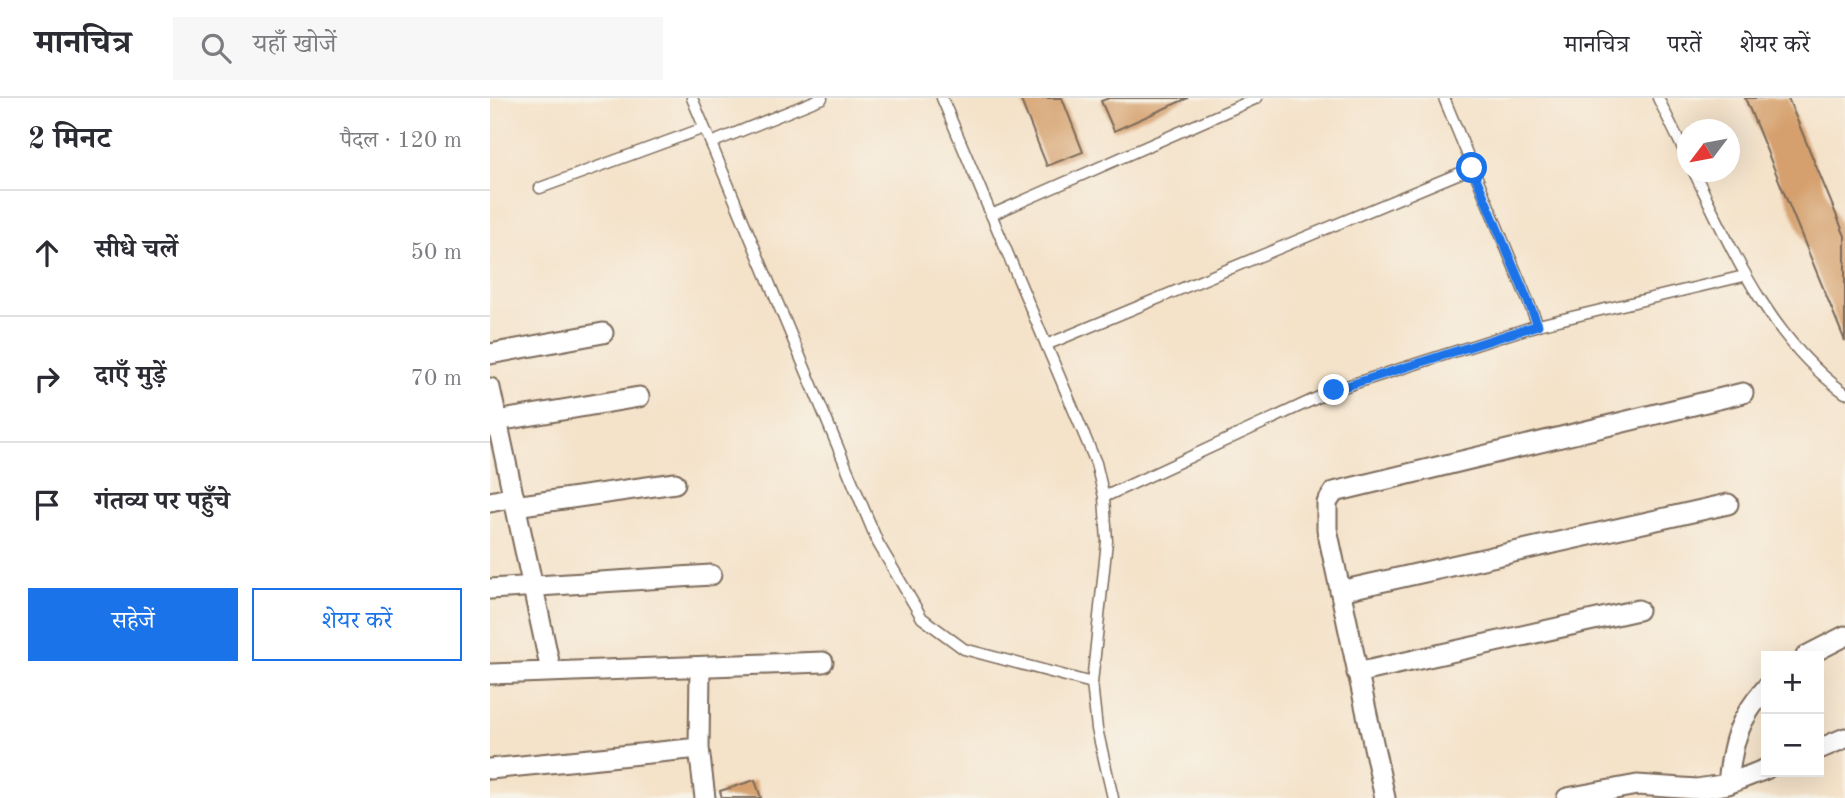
<!DOCTYPE html>
<html lang="hi">
<meta charset="utf-8">
<style>
:root{--surface:#fff;--page:#f7f7f7;--text:#2b2b33;--muted:#7c7c81;--line:#e1e1e2;--accent:#1a73e8}
body{margin:0;font-family:"Old Standard TT","Noto Serif Devanagari",serif;background:var(--page);color:var(--text)}
.controls{position:absolute;right:21px;bottom:21px;display:grid;overflow:hidden;border-radius:0px;box-shadow:0 7px 28px #0002}
.controls button{width:63px;height:63px;display:grid;place-items:center;padding:0;border:0;border-bottom:2px solid var(--line);background:var(--surface);color:var(--text);font:35px sans-serif}
.compass{position:absolute;left:1187px;top:21px;width:63px;height:63px;border-radius:50%;background:var(--surface);box-shadow:0 7px 28px #0002;rotate:238deg}
.stop{position:absolute;width:21px;height:21px;margin:-16px;border:5px solid #1a73e8;border-radius:50%;background:#fff}
.stop.end{background:#1a73e8;border-color:#fff;box-shadow:0 2px 7px #0008}
.list{margin:0;padding:0;list-style:none}
h2{display:flex;justify-content:space-between;align-items:center;height:91px;margin:0;padding:0 28px;font-size:30px}
h2 small{font-size:23px;font-weight:400;color:var(--muted)}
.list li{display:grid;grid-template-columns:46px 1fr auto;gap:21px;align-items:center;box-sizing:border-box;height:126px;padding:0 28px;border-top:2px solid var(--line)}
.list b{display:block;font-size:26px;white-space:nowrap}
.list em{font-size:23px;font-style:normal;color:var(--muted)}
.actions{display:flex;gap:14px;padding:21px 28px}
.actions a{flex:1;padding:16px 0;border:2px solid var(--accent);border-radius:0px;text-align:center;font-size:24px;color:var(--accent)}
.actions .main{background:var(--accent);color:#fff}
.icon{flex:none;width:38px;height:38px;fill:none;stroke:currentColor;stroke-width:2;stroke-linecap:round;stroke-linejoin:round}
.map{position:relative;flex:none;width:1355px;height:700px;overflow:hidden}
header{display:flex;align-items:center;gap:42px;box-sizing:border-box;height:98px;padding:0 35px;background:var(--surface);border-bottom:2px solid var(--line)}
header strong{font-size:33px}
nav{display:flex;gap:38px;margin-inline-start:auto;font-size:24px}
.search{width:490px;height:63px;background:var(--page);display:flex;align-items:center;gap:18px;box-sizing:border-box;padding:0 24px;border-radius:0px;color:var(--muted);font-size:26px}
main{display:flex}
aside{flex:1;background:var(--surface)}
.map>svg:first-child{display:block}
.building{fill:#d5a06d}
.lines{fill:none;stroke-linecap:round;stroke-linejoin:round}
.service-casing{stroke:#7c6a5a;stroke-width:13}
.minor-casing{stroke:#7c6a5a;stroke-width:23}
.service{stroke:#fff;stroke-width:10}
.minor{stroke:#fff;stroke-width:19}
.route{stroke:#1a73e8;stroke-width:9}
</style>
<header>
<strong>मानचित्र</strong>
<div class="search"><svg class="icon" aria-label="search" viewBox="0 0 24 24"><circle cx="10" cy="10" r="6"/><path d="M15 15l6 6"/></svg>यहाँ खोजें</div>
<nav><a>मानचित्र</a><a>परतें</a><a>शेयर करें</a></nav>
</header>
<main>
<aside>
<h2>2 मिनट<small>पैदल · 120 m</small></h2>
<ul class="list">
<li><svg class="icon" aria-label="ahead" viewBox="0 0 24 24"><path d="M12 20V5M6 11l6-6 6 6"/></svg><div><b>सीधे चलें</b></div><em>50 m</em></li>
<li><svg class="icon" aria-label="right" viewBox="0 0 24 24"><path d="M7 20v-9h11M14 6l5 5-5 5"/></svg><div><b>दाएँ मुड़ें</b></div><em>70 m</em></li>
<li><svg class="icon" aria-label="arrive" viewBox="0 0 24 24"><path d="M6 21V4h12l-3 4 3 4H6"/></svg><div><b>गंतव्य पर पहुँचे</b></div></li>
</ul>
<div class="actions"><a class="main">सहेजें</a><a>शेयर करें</a></div>
</aside>
<div class="map">
<svg width="1355" height="700" viewBox="0 0 1355 700">
<rect width="100%" height="100%" fill="#f7f3e8"/>
<filter id="ink" filterUnits="userSpaceOnUse"><feTurbulence type="fractalNoise" baseFrequency=".0143" numOctaves="2"/><feDisplacementMap in="SourceGraphic" scale="14" xChannelSelector="R" yChannelSelector="G"/><feConvolveMatrix kernelMatrix="1 2 1 2 8 2 1 2 1" color-interpolation-filters="sRGB"/></filter>
<filter id="wash" filterUnits="userSpaceOnUse"><feTurbulence type="fractalNoise" baseFrequency=".00686" numOctaves="4" result="noise"/><feDisplacementMap in="SourceGraphic" scale="28" xChannelSelector="R" yChannelSelector="G"/><feGaussianBlur stdDeviation="1.57" result="paint"/><feColorMatrix in="noise" values="0 0 0 0 0 0 0 0 0 0 0 0 0 0 0 0 0 1.4 0 .05"/><feComposite in="paint" operator="in"/></filter>
<g filter="url(#wash)">
<rect width="100%" height="100%" fill="#f4e2c9"/>
<g id="blocks">
<path class="building" d="M530,0H572L593,54L557,68Z
M619,0H698L624,33L611,3Z
M1255,0H1298L1355,138V243Z
M265,682L271,700H232L230,693Z"/>
</g>
</g>
<g filter="url(#ink)">
<use href="#blocks" fill-opacity="0" stroke="#7c6a5a" stroke-width="2"/>
<g class="lines">
<defs>
<path id="service" d="M202,0L388,445L432,520L474,551L602,585
M452,0L606,365L614,399L617,443L602,585L607,631L623,700
M954,0L1048,227
M1168,0L1198,61
M221,45L332,0
M1204,74C1243,154 1280,241 1355,295
M50,90L214,30
M501,117L767,0
M556,247L982,70
M614,399L844,292L1048,227L1254,178"/>
<path id="minor" d="M0,256L113,235
M0,290L61,573
M7,323L149,299
M0,404L24,399
M25,408L185,385
M0,491L221,477
M850,493L1238,406
M1316,558L1355,538
M210,570L209,650L215,700
M867,575L1148,512
M0,576L333,564
M1329,651L1355,640
M0,671L209,650
M1238,686C1242,644 1248,622 1276,590
M895,700L837,431V405L844,394L1253,295
M1077,700L1147,687L1207,691L1238,686L1276,671"/>
</defs>
<use href="#service" class="service-casing"/>
<use href="#minor" class="minor-casing"/>
<use href="#service" class="service"/>
<use href="#minor" class="minor"/>
</g>
</g>
<g class="lines" filter="url(#ink)">
<path class="route" d="M844,292L1048,227L982,70"/>
</g>
</svg>
<div class="controls">
<button>+</button>
<button>−</button>
</div>
<svg class="compass" viewBox="-18 -18 36 36"><path d="M0-13l5 13h-10z" fill="#e53935"/><path d="M0 13l5-13h-10z" fill="#7c7c81"/></svg>
<div class="stop" style="left:982px;top:70px"></div>
<div class="stop end" style="left:844px;top:292px"></div>
</div>
</main>
